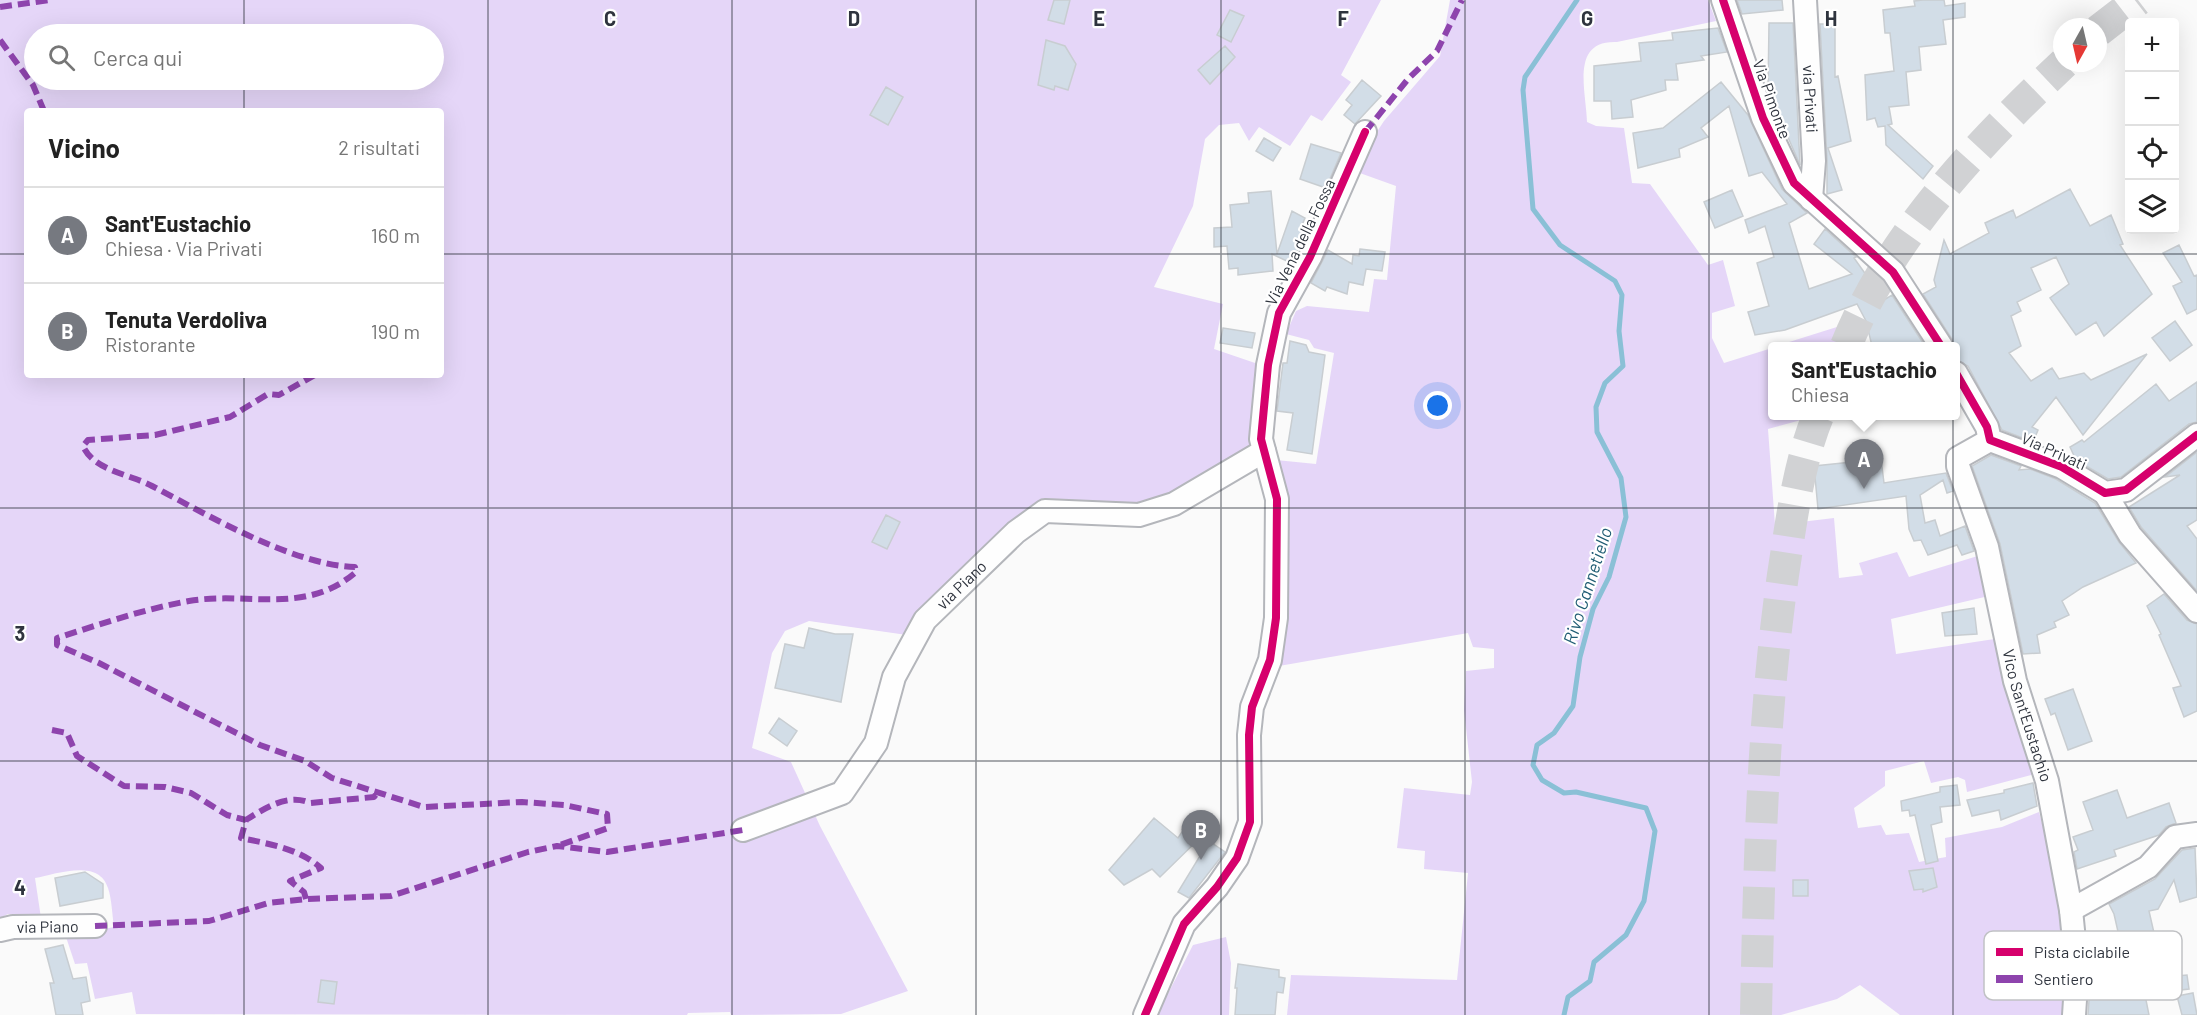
<!DOCTYPE html>
<html lang="it">
<meta charset="utf-8">
<style>
:root{--surface:#fff;--page:#f6f6f6;--text:#222;--muted:#767676;--line:#e0e0e0;--accent:#767980}
body{margin:0;font-family:Barlow,sans-serif;background:var(--page);color:var(--text)}
.controls{position:absolute;right:18px;top:18px;display:grid;overflow:hidden;border-radius:6px;box-shadow:0 6px 24px #0002}
.controls button{width:54px;height:54px;display:grid;place-items:center;padding:0;border:0;border-bottom:2px solid var(--line);background:var(--surface);color:var(--text);font:30px sans-serif}
.compass{position:absolute;left:2053px;top:18px;width:54px;height:54px;border-radius:50%;background:var(--surface);box-shadow:0 6px 24px #0002;rotate:188deg}
.you{position:absolute;left:1438px;top:406px;width:21px;height:21px;margin:-15px;border:4px solid #fff;border-radius:50%;background:#1a73e8;box-shadow:0 0 0 9px #1a73e833}
.badge{display:grid;place-items:center;width:39px;height:39px;border-radius:50%;background:var(--accent);color:#fff;font-size:20px;font-weight:700}
.pin{position:absolute;translate:-50% -50px;filter:drop-shadow(0 2px 3px #0008)}
.pin::after{content:'';position:absolute;top:32px;width:21px;height:18px;background:inherit;clip-path:polygon(0 0,100% 0,50% 100%)}
.popup{position:absolute;left:1768px;top:342px;width:192px;height:78px;box-sizing:border-box;display:grid;place-content:center;border-radius:6px;background:var(--surface);filter:drop-shadow(0 2px 4px #0005);font-size:20px;white-space:nowrap;color:var(--muted)}
.popup b{font-size:22px;color:var(--text)}
.popup::after{content:'';position:absolute;left:50%;top:100%;margin-left:-12px;border:12px solid transparent;border-top-color:var(--surface)}
.list{margin:0;padding:0;list-style:none}
h2{display:flex;justify-content:space-between;align-items:center;height:78px;margin:0;padding:0 24px;font-size:26px}
h2 small{font-size:20px;font-weight:400;color:var(--muted)}
.list li{display:grid;grid-template-columns:39px 1fr auto;gap:18px;align-items:center;box-sizing:border-box;height:96px;padding:0 24px;border-top:2px solid var(--line)}
.list b{display:block;font-size:22px;white-space:nowrap}
.list p{margin:0;font-size:20px;white-space:nowrap;color:var(--muted)}
.list em{font-size:20px;font-style:normal;color:var(--muted)}
.icon{flex:none;width:33px;height:33px;fill:none;stroke:currentColor;stroke-width:2;stroke-linecap:round;stroke-linejoin:round}
.map{position:relative;flex:none;width:2197px;height:1015px;overflow:hidden}
.search{position:absolute;background:var(--surface);box-shadow:0 6px 24px #0002;left:24px;top:24px;width:420px;height:66px;display:flex;align-items:center;gap:15px;box-sizing:border-box;padding:0 21px;border-radius:33px;color:var(--muted);font-size:22px}
.panel{position:absolute;background:var(--surface);box-shadow:0 6px 24px #0002;left:24px;top:108px;width:420px;height:270px;border-radius:6px}
.map>svg:first-child{display:block}
.forest{fill:#e5d6f8;fill-rule:evenodd}
.lines{fill:none;stroke-linecap:round;stroke-linejoin:round}
.stream{stroke:#8ac0d6;stroke-width:5}
.building{fill:#d2dde7;stroke:#c8cdd1;stroke-width:1.5}
.highway-tunnel{stroke:#d1d2d4;stroke-width:32;stroke-dasharray:32 16;stroke-linecap:butt}
.minor-casing{stroke:#b4b6bb;stroke-width:26}
.minor{stroke:#fefefe;stroke-width:22}
.quiet{stroke:#8e44ad;stroke-width:6;stroke-dasharray:12 6;stroke-linecap:butt}
.cycleway-casing{stroke:#fff;stroke-width:11}
.cycleway{stroke:#d6006c;stroke-width:8}
.grid{fill:none;stroke:#2f343e;stroke-width:1.5;stroke-opacity:0.55}
.labels{text-anchor:middle;stroke-width:4.5;stroke-linejoin:round;paint-order:stroke}
.street-label{font-size:16px;fill:#2f343e;stroke:#fff}
.water-label{font-size:18px;font-style:italic;fill:#1f5c73;stroke:#fff}
.key{fill:#fff;stroke:#c1c2c5;stroke-width:1.5}
.key-label{font-size:16px;fill:#2f343e}
.grid-label{font-size:20px;text-anchor:middle;font-weight:bold;fill:#2f343e;stroke:#fff;stroke-width:4.5;stroke-linejoin:round;paint-order:stroke}
</style>
<div class="map">
<svg width="2197" height="1015" viewBox="0 0 2197 1015">
<rect width="100%" height="100%" fill="#fafafa"/>
<path class="forest" d="M0,0H1381L1341,75L1351,82L1322,121L1311,115L1290,146L1259,127L1249,141L1239,123L1219,125L1205,139L1193,206L1154,287L1223,304L1214,349L1258,364L1264,451L1174,504L1045,511L907,635L809,621L785,631L772,653L752,748L791,762L820,826L908,991L841,1014L731,1015L730,1012L688,1013L687,1015L136,1014L132,992L95,999L87,963L75,964L66,937L114,927C112,914 112,900 108,888C99,858 56,874 35,878L41,918L8,914L0,918ZM34,34H434V80H34ZM27,111H441V375H27Z
M1450,0H1708L1716,21L1617,42C1570,40 1586,90 1587,122L1596,126L1624,128L1632,183L1650,184L1708,265L1723,260L1735,306L1712,313V338L1724,363L1772,348V416H1816L1768,429L1775,525L1834,518L1839,578L1863,575L1859,563L1897,552L1909,577L1981,555L1993,595L1891,619L1896,654L2001,638L2035,774L1967,792L1965,780L1958,777L1931,783L1924,761L1885,771V786L1854,808L1858,828L1881,825L1886,835L1909,833L1919,862L1946,857L1945,838L2002,827L2039,812L2067,919L2066,1015H1900L1860,985L1837,999L1781,1015H1287L1291,975L1457,980L1468,873L1424,869L1425,851L1397,848L1404,788L1470,795L1472,782L1464,710L1466,671L1494,668V649L1473,647L1468,633L1279,666L1276,460L1316,464L1334,353L1314,348L1309,340L1286,334L1296,311L1307,306L1369,312L1374,279L1387,280L1396,186L1357,172L1365,150L1384,121L1440,56Z
M1856,321L1862,346H1776Z
M1226,937L1231,963L1229,1015H1157L1193,945Z"/>
<g class="lines">
<path class="stream" d="M1564,1015L1568,997L1590,981L1594,962L1626,935L1644,901L1655,831L1646,808L1576,792L1564,793L1542,780L1533,765L1537,745L1554,733L1573,706L1580,657L1593,609L1609,577L1626,517L1621,478L1597,432L1596,407L1605,383L1623,366L1619,331L1622,295L1615,281L1560,245L1533,209L1523,90L1525,77L1577,0"/>
</g>
<path class="building" d="M1054,0H1070L1064,24L1048,20Z
M1737,0H1782L1783,10L1742,14Z
M1923,0H1944L1945,6L1965,3V17L1943,20L1946,44L1919,47L1921,70L1906,72L1909,105L1889,107L1892,124L1888,125L1933,166L1923,179L1886,145L1885,126L1878,127L1875,118L1867,120L1865,75L1894,71L1890,33H1885L1883,10L1915,6L1914,1Z
M1230,10L1244,16L1231,42L1217,35Z
M1769,23H1793L1800,165L1768,91Z
M1820,24H1835V77L1838,76L1851,141L1828,148L1842,190L1827,194V160Z
M1718,28L1727,52L1701,56L1704,60L1676,64L1678,80H1665L1666,90L1631,100L1633,117L1612,119L1611,101H1594V66L1641,61L1639,43L1673,40L1672,33Z
M1046,40L1065,46L1076,64L1068,90L1055,86L1054,90L1038,85Z
M1225,46L1235,57L1210,84L1198,70Z
M1362,80L1381,96L1355,124L1344,115L1352,105L1346,100Z
M1721,82L1748,115L1782,189L1807,213L1789,223L1809,289L1852,274L1814,244L1825,229L1856,257L1854,258L1884,300L1892,295L1925,346H1872L1866,321L1857,304L1785,330L1755,335L1748,312L1769,306L1757,263L1774,257L1765,226L1749,233L1745,220L1787,204L1762,172L1749,176L1729,106L1701,128L1708,137L1679,149L1680,157L1638,168L1633,133L1663,128Z
M886,87L903,97L888,125L870,115Z
M1264,138L1281,148L1273,161L1256,151Z
M1311,144L1341,153L1326,188L1300,179Z
M2070,189L2090,226L2111,215L2123,244L2120,245L2152,294L2104,336L2096,322L2076,335L2050,298L2069,284L2056,257L2031,268L2041,290L2017,302L2021,311L2011,316L2021,346L2009,353L2031,381L2052,368L2059,379L2084,373L2091,380L2147,354L2083,435L2056,397L2032,427L2038,430L2033,442L2002,430L1968,366L1956,360L1952,339L1923,294L1936,287L1934,280L1944,240L1950,254L1989,233L1985,223L2013,210L2016,218Z
M1732,190L1743,216L1715,228L1704,202Z
M1271,191L1277,254L1292,211L1305,218L1302,225L1308,228L1291,263L1272,254L1273,271L1238,275V268L1229,269L1227,246L1214,247V228L1232,227L1230,205L1249,203L1248,193Z
M2179,245L2194,276L2197,275V309L2187,314L2173,286L2182,282L2163,253Z
M1360,249L1385,252L1382,271L1366,269L1363,285L1349,282L1347,294L1327,287L1325,291L1311,283L1328,250L1352,264L1353,255L1359,256Z
M2175,321L2192,345L2170,361L2152,338Z
M1223,328L1255,333L1252,348L1220,343Z
M1290,341L1306,345L1309,352L1325,355L1312,454L1287,450L1293,413L1277,411L1283,363H1287Z
M2197,382V422L2189,424L2121,477L2108,479L2076,460L2070,447L2082,440L2084,442L2156,384L2169,401Z
M2197,452V520L2187,526L2197,539V591L2141,527L2129,507L2180,475L2165,477Z
M1991,455L2021,466L2019,470L2030,469L2056,479L2095,503L2119,542L2136,563L2083,587L2062,601L2069,615L2054,622L2056,627L2037,635L2040,653L2023,654L2000,544L1972,466Z
M1881,459L1884,483L1946,473L1953,491L1947,493L1943,480L1920,495L1925,523L1935,520L1940,536L1965,526L1974,551L1962,555L1957,545L1928,555L1921,540L1914,541L1909,529L1906,496L1818,509L1814,466Z
M886,515L900,522L887,549L872,542Z
M2164,594L2187,620L2197,624V711L2184,717L2173,688L2181,686L2159,635L2161,634L2147,606Z
M1974,608L1977,634L1945,636L1942,613Z
M809,628L835,634H853L841,702L775,688L785,644L804,648Z
M2073,689L2092,741L2068,750L2055,713L2051,715L2045,699Z
M779,718L797,731L787,746L769,733Z
M2033,783L2037,806L2001,820L1999,810L1972,816L1967,800L2004,793V790Z
M1957,785L1960,805L1940,807L1942,822L1931,825L1938,861L1926,864L1915,815L1910,816L1909,810L1902,811L1901,801L1940,792V787Z
M2117,790L2127,818L2169,803L2176,823L2166,827L2159,835L2114,850L2116,856L2077,869L2074,852L2078,850L2073,837L2093,830L2083,802Z
M1154,818L1178,838L1186,826L1202,836L1160,877L1152,869L1124,885L1109,870Z
M1209,841L1225,852L1189,898L1178,892Z
M2195,848L2197,897L2180,902L2174,880L2158,909L2149,911L2164,977L2187,975L2189,989L2146,994L2138,955L2124,958L2114,914L2109,904L2155,879L2182,850Z
M1933,868L1937,887L1923,892V889L1914,890L1909,871Z
M85,872L103,884V898L60,906L55,878Z
M1793,880H1808V896H1793Z
M63,945L73,979L86,977L90,1001L81,1003L83,1015H56L50,983H54L45,949Z
M1238,964L1279,970V977L1285,978L1283,993L1277,992L1275,1015H1235L1237,988H1235Z
M321,980L337,982L334,1004L318,1002Z
M2102,983L2104,995L2143,985L2149,1015H2088L2090,985Z
M2193,993L2197,1015H2182L2177,996Z"/>
<g class="lines">
<path class="highway-tunnel" d="M2098,31L2138,0
M1846,346C1891,234 1977,145 2064,63
M1756,1015C1759,868 1762,721 1783,575C1791,523 1798,465 1818,416"/>
<defs>
<g id="minor">
<path d="M1723,0L1763,118L1794,183L1893,272L1941,346"/>
<path id="s1" d="M1805,0L1814,161L1811,199"/>
<path d="M1956,373L1987,427L1990,440L2062,467L2105,493L2126,490L2197,435"/>
<path id="s2" d="M1990,440L1958,458V466L1987,547L2015,681L2047,781L2071,910L2077,970L2074,1015"/>
<path d="M2105,493L2130,535L2197,611"/>
<path id="s3" d="M743,830L842,793L876,743L894,677L925,620L1016,532L1045,511L1139,515L1174,504L1264,451"/>
<path d="M2071,910L2148,867L2175,837L2197,834"/>
<path id="s4" d="M0,930L13,927L95,926"/>
<path d="M1145,1015L1184,924L1217,887L1237,858L1250,822L1249,735L1252,707L1270,660L1276,618L1277,499L1261,439L1268,365L1279,313L1310,257L1365,132"/>
</g>
</defs>
<use href="#minor" class="minor-casing"/>
<use href="#minor" class="minor"/>
<path class="quiet" d="M0,7L50,0
M0,40L33,85L44,111
M1365,132L1408,79L1437,51L1462,0
M315,375L279,395L268,394L230,417L155,435L88,440L83,446C94,471 130,474 152,486C208,515 292,565 355,567L356,572C305,616 248,591 189,601C144,609 101,624 57,638V645L99,663L260,745L305,761L332,778L424,807L522,802L564,805L607,814L608,828L557,846
M52,730L67,733L77,756L124,786L165,787L191,793L227,815L246,820
M306,899L304,892L290,881L321,868C298,848 269,844 241,838L246,820C265,808 288,793 310,803L374,797L377,793
M95,926L209,921L268,903L306,899L391,896L528,852L557,846L607,852L743,830"/>
<defs>
<path id="cycleway" d="M1723,0L1763,118L1794,183L1893,272L1941,346
M1956,373L1987,427L1990,440L2062,467L2105,493L2126,490L2197,435
M1145,1015L1184,924L1217,887L1237,858L1250,822L1249,735L1252,707L1270,660L1276,618L1277,499L1261,439L1268,365L1279,313L1310,257L1365,132"/>
</defs>
<use href="#cycleway" class="cycleway-casing"/>
<use href="#cycleway" class="cycleway"/>
</g>
<path class="grid" d="M244,0V34M488,0V1015M732,0V1015M976,0V1015M1221,0V1015M1465,0V1015M1709,0V1015M1953,0V1015M244,80V111M0,254H27M441,254H2197M244,375V1015M0,508H2197M0,761H2197"/>
<g class="labels">
<g class="street-label">
<text transform="translate(1772 99) rotate(70)" y="6">Via Pimonte</text>
<text dy="6" stroke="none"><textPath href="#s1" startOffset="99">via Privati</textPath></text>
<text transform="translate(1300 242) rotate(-64)" y="6">Via Vena della Fossa</text>
<text transform="translate(2054 451) rotate(24)" y="6">Via Privati</text>
<text dy="6" stroke="none"><textPath href="#s3" startOffset="350">via Piano</textPath></text>
<text dy="6" stroke="none"><textPath href="#s2" startOffset="304">Vico Sant'Eustachio</textPath></text>
<text dy="6" stroke="none"><textPath href="#s4" startOffset="48">via Piano</textPath></text>
</g>
<g class="water-label">
<text transform="translate(1588 586) rotate(-72)" y="6">Rivo Cannetiello</text>
</g>
</g>
<rect x="1984" y="931" width="198" height="69" rx="9" class="key"/>
<rect x="1996" y="948" width="27" height="8" fill="#d6006c"/>
<rect x="1996" y="975" width="27" height="8" fill="#8e44ad"/>
<g class="key-label">
<text x="2034" y="958">Pista ciclabile</text>
<text x="2034" y="985">Sentiero</text>
</g>
<g class="grid-label">
<text x="610" y="26">C</text>
<text x="854" y="26">D</text>
<text x="1099" y="26">E</text>
<text x="1343" y="26">F</text>
<text x="1587" y="26">G</text>
<text x="1831" y="26">H</text>
<text x="20" y="641">3</text>
<text x="20" y="895">4</text>
</g>
</svg>
<div class="controls">
<button>+</button>
<button>−</button>
<button><svg class="icon" aria-label="locate" viewBox="0 0 24 24"><circle cx="12" cy="12" r="6"/><path d="M12 2v4M12 18v4M2 12h4M18 12h4"/></svg></button>
<button><svg class="icon" aria-label="layers" viewBox="0 0 24 24"><path d="M12 4l9 5-9 5-9-5zM3 14l9 5 9-5"/></svg></button>
</div>
<svg class="compass" viewBox="-18 -18 36 36"><path d="M0-13l5 13h-10z" fill="#e53935"/><path d="M0 13l5-13h-10z" fill="#767676"/></svg>
<div class="you"></div>
<div class="pin badge" style="left:1864px;top:489px">A</div>
<div class="popup"><b>Sant'Eustachio</b>Chiesa</div>
<div class="pin badge" style="left:1201px;top:860px">B</div>
<div class="search"><svg class="icon" aria-label="search" viewBox="0 0 24 24"><circle cx="10" cy="10" r="6"/><path d="M15 15l6 6"/></svg>Cerca qui</div>
<section class="panel">
<h2>Vicino<small>2 risultati</small></h2>
<ul class="list">
<li><span class="badge">A</span><div><b>Sant'Eustachio</b><p>Chiesa · Via Privati</p></div><em>160 m</em></li>
<li><span class="badge">B</span><div><b>Tenuta Verdoliva</b><p>Ristorante</p></div><em>190 m</em></li>
</ul>
</section>
</div>
